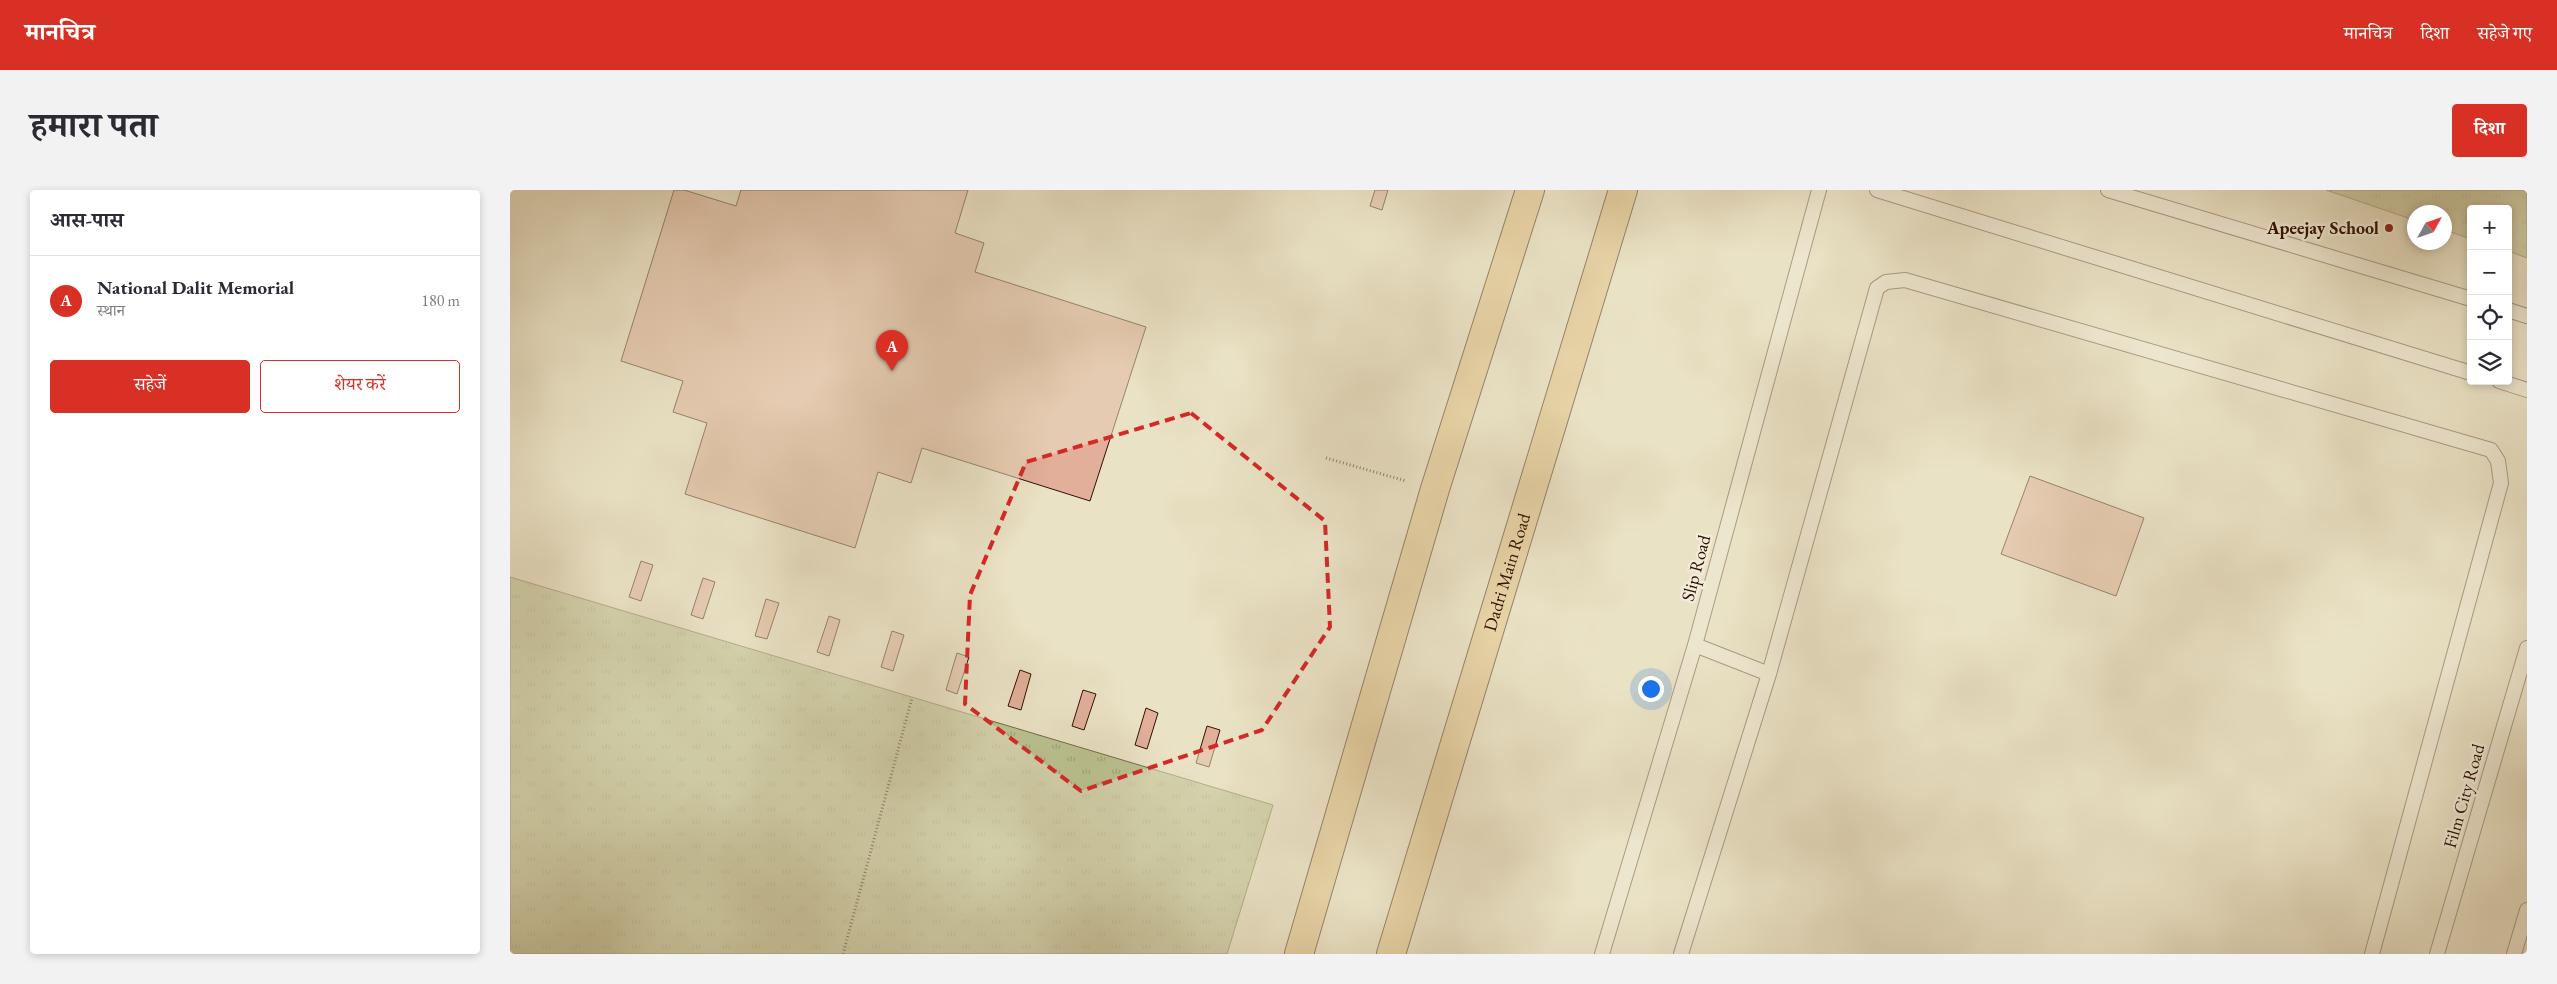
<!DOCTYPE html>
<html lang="hi">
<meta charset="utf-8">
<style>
:root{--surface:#fff;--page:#f2f2f3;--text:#2b2b33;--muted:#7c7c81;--line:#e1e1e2;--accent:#d93025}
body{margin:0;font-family:"EB Garamond","Noto Serif Devanagari",serif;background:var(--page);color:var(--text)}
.controls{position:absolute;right:15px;top:15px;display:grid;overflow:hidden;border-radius:5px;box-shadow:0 2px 8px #0003}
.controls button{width:45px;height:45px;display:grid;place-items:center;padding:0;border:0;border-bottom:1px solid var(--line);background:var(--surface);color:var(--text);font:25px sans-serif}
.compass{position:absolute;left:1897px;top:15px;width:45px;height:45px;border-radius:50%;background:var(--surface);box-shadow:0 2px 8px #0003;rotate:50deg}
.you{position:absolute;left:1140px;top:498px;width:18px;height:18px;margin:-12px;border:4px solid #fff;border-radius:50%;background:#1a73e8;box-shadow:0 0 0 8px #1a73e833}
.badge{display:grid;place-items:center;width:32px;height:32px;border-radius:50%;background:var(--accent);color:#fff;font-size:16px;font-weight:700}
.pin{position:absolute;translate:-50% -41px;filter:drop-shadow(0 1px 2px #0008)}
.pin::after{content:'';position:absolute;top:26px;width:18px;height:15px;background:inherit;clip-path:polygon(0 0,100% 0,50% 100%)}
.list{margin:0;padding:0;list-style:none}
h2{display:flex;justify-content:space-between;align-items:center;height:65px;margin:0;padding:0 20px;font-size:21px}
h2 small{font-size:16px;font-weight:400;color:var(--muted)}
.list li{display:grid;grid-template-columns:32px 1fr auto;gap:15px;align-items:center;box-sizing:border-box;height:90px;padding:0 20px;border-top:1px solid var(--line)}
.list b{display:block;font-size:19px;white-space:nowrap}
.list p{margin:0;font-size:16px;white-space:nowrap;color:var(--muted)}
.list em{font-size:16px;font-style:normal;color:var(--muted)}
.actions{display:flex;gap:10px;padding:15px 20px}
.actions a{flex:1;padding:11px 0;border:1px solid var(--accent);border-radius:5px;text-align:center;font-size:18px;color:var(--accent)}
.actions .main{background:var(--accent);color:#fff}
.icon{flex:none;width:28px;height:28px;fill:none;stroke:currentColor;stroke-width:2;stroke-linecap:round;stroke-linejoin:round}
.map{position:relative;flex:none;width:2017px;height:764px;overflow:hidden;border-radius:5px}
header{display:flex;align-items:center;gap:30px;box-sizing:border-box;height:70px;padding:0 25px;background:var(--accent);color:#fff}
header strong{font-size:24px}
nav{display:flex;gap:28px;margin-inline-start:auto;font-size:18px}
.intro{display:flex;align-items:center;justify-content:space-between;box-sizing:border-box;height:120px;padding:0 30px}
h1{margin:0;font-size:35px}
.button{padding:12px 22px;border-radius:5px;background:var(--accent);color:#fff;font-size:18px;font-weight:700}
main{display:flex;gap:30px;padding:0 30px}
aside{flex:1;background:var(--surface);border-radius:5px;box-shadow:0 2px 8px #0003}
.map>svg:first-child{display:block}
.grass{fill:url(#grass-tufts);stroke:#76694a}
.building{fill:#e1af9a;stroke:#311002}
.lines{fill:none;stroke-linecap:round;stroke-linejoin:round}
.lane-casing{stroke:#5f4433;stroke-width:16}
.highway-casing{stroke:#311002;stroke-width:30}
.path{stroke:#311002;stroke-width:3;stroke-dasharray:1 2.5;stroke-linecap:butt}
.lane{stroke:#f1ecd9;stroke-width:14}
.highway{stroke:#e5c182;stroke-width:28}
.marked{fill:none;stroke:#d62828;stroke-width:4;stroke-dasharray:10 6;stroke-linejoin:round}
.poi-dot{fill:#8f2418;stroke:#f1ecd9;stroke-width:2}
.labels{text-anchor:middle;stroke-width:5;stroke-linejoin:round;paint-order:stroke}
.poi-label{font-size:18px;font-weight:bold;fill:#311002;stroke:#f1ecd9;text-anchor:end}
.street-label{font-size:18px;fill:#311002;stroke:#f1ecd9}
</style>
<header>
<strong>मानचित्र</strong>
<nav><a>मानचित्र</a><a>दिशा</a><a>सहेजे गए</a></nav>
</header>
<div class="intro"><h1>हमारा पता</h1><a class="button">दिशा</a></div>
<main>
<aside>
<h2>आस-पास<small></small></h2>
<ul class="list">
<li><span class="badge">A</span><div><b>National Dalit Memorial</b><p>स्थान</p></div><em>180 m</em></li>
</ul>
<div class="actions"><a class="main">सहेजें</a><a>शेयर करें</a></div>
</aside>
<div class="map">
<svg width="2017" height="764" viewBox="0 0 2017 764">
<defs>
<pattern id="grass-tufts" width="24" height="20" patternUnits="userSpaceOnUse" patternTransform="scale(1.25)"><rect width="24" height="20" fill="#bbc291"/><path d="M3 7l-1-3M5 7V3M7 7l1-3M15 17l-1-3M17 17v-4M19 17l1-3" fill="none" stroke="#a1a67b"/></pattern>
</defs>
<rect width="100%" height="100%" fill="#eae2c5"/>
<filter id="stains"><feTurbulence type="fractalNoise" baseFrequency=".004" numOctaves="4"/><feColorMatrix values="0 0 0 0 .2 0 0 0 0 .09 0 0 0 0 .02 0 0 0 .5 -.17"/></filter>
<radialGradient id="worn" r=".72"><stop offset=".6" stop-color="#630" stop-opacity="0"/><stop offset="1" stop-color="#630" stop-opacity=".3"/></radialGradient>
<path class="grass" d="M1816,0H2017V68L1998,61V19H1961V49L1935,40L1934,22H1904V30Z
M0,387L763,615L717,764H0Z"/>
<path class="building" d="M164,0H174L226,16L231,0H458L445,43L474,53L465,82L636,137L580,311L412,258L401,293L368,282L345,358L175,304L197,233L163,222L173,191L111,171Z
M865,0H878L872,20L860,16Z
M1520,286L1634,328L1606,406L1491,364Z
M131,371L143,375L131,411L119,407Z
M193,388L205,392L193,429L181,425Z
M256,409L269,413L257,449L245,446Z
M319,426L330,430L319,466L307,462Z
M382,441L394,445L383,481L371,477Z
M447,463L459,467L447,504L436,500Z
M510,480L521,484L511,520L498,516Z
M573,500L586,504L574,540L562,536Z
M636,518L648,523L637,559L625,555Z
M697,536L710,540L699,577L686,573Z"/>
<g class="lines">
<defs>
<path id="lane" d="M1367,0L1961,183
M1598,0L1961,109
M1998,120L2017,126
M1989,191L2017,200
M1185,455L1259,484L1367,98L1376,92L1395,90L1981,260L1988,271L1991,293L1862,764
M1092,764L1185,455L1309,0
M1171,764L1259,484
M1927,764L2017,458
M2004,764L2017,720"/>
<g id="highway">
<path d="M789,764L925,299L1020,0"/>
<path id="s1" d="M881,764L1113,0"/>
</g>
</defs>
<use href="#lane" class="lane-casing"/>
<use href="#highway" class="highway-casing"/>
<path class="path" d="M816,268L896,291
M333,764L402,508"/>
<use href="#lane" class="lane"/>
<use href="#highway" class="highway"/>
</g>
<path d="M0 0H2017V764H0ZM681,223L815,331L820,437L752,540L571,601L455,514L460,405L516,272Z" fill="#eae2c5" fill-opacity=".55" fill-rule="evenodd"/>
<path class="marked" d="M681,223L815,331L820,437L752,540L571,601L455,514L460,405L516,272Z"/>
<circle class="poi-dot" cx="1879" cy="38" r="5"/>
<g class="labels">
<g class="poi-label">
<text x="1869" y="44">Apeejay School</text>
</g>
<g class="street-label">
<text transform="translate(1186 378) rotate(-75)" y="6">Slip Road</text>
<text dy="6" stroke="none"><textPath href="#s1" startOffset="399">Dadri Main Road</textPath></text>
<text transform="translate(1954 606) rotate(-74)" y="6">Film City Road</text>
</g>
</g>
<rect width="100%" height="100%" filter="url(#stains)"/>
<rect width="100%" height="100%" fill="url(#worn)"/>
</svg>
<div class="controls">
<button>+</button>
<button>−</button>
<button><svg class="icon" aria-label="locate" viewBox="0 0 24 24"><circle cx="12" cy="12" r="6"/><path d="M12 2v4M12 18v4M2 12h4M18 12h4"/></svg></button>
<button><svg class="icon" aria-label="layers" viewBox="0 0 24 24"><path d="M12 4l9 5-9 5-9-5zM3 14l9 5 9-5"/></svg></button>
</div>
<svg class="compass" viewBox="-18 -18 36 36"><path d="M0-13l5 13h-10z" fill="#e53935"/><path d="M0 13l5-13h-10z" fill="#7c7c81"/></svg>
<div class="you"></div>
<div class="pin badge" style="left:382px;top:181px">A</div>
</div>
</main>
